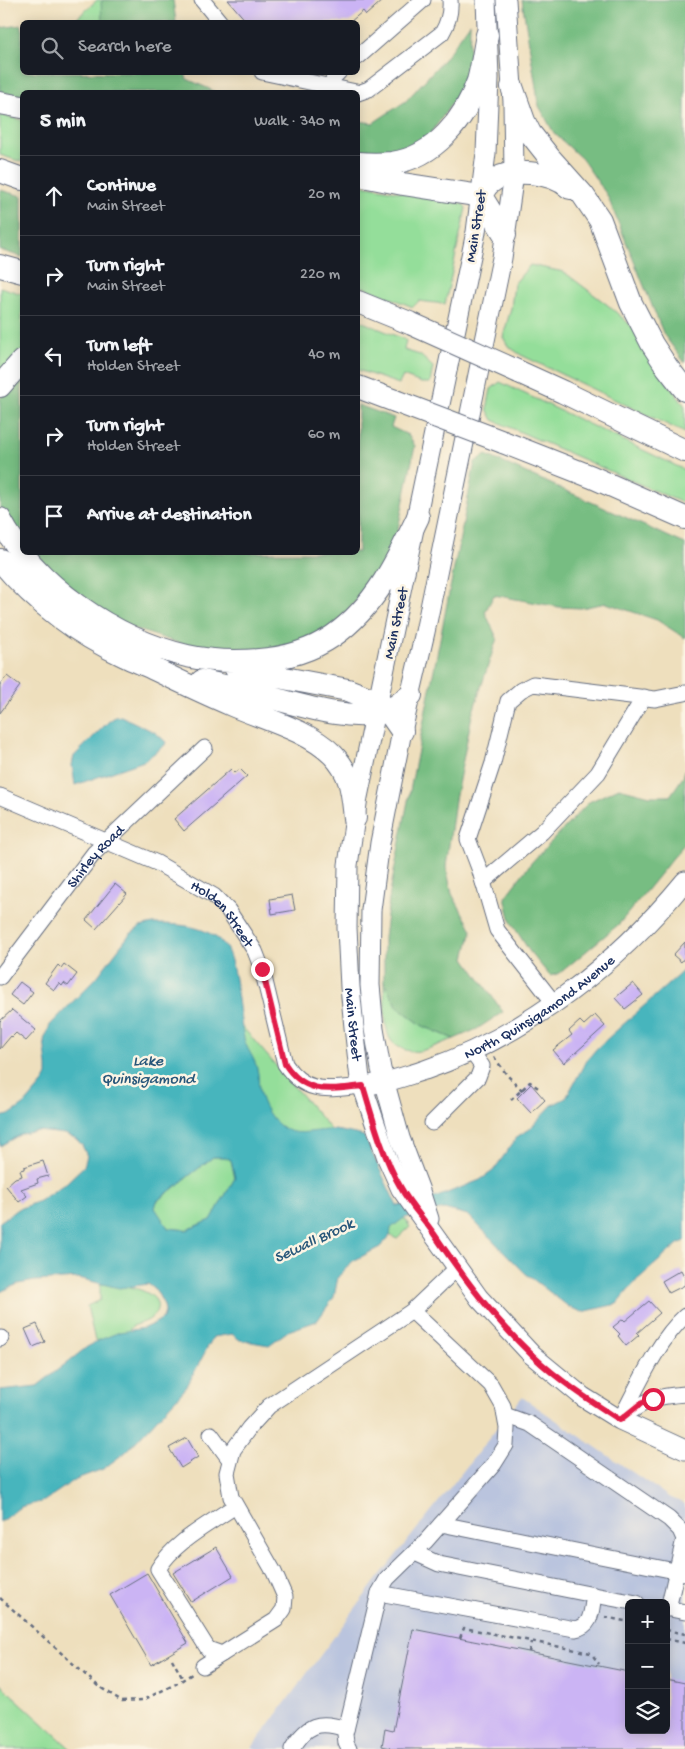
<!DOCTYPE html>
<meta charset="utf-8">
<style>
:root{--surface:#171b24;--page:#20242c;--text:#f1f3f6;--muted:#9ea1a6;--line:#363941}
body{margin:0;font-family:"Gochi Hand",sans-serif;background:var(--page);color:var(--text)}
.controls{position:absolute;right:15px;bottom:15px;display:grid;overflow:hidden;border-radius:8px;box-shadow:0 2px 12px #0003}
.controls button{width:45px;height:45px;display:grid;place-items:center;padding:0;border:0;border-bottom:1px solid var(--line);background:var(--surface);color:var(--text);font:25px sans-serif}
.stop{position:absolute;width:15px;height:15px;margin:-11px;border:4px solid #e11d48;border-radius:50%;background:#fff}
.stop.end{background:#e11d48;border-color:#fff;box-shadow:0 1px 5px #0008}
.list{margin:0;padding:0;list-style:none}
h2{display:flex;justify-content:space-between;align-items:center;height:65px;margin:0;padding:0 20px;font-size:21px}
h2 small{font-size:16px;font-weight:400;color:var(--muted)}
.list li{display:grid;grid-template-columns:32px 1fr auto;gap:15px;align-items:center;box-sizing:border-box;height:80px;padding:0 20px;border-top:1px solid var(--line)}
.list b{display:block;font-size:19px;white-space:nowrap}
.list p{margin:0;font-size:16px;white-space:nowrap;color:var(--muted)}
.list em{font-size:16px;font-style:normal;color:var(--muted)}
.icon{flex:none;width:28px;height:28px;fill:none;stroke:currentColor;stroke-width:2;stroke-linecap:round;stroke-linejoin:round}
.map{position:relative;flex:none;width:685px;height:1749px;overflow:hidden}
.search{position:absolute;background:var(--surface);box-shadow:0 2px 12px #0003;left:20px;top:20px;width:340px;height:55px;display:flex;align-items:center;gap:12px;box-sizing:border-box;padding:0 18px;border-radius:8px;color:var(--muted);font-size:19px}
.panel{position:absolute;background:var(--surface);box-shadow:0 2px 12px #0003;left:20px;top:90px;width:340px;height:465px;border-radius:8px}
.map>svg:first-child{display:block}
.industrial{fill:#bac4de;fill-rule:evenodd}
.green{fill:#94de9a;stroke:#58867c}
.forest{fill:#77bd82;stroke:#497670}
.water{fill:#46b5bd;stroke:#30728e;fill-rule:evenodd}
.building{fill:#cbb4f4}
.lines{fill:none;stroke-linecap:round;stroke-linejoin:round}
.minor-casing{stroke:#656d7f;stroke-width:17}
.major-casing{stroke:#656d7f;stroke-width:21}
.highway-casing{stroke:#656d7f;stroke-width:24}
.path{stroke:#656d7f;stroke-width:2.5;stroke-dasharray:4 4;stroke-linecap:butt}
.minor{stroke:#fff;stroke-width:15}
.major{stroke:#fff;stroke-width:19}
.highway{stroke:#fff;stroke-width:22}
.highway-bridge-casing{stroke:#656d7f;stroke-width:24;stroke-linecap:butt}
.highway-bridge{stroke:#fff;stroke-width:22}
.route{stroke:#e11d48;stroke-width:6}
.labels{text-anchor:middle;stroke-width:5;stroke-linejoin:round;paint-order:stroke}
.street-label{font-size:15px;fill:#1b2f5e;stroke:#fcf5e5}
.water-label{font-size:16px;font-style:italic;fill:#28577a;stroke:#fcf5e5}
</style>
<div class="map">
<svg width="685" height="1749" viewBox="0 0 685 1749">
<rect width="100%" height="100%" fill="#fcf5e5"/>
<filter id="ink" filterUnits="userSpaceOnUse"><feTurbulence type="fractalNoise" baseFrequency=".02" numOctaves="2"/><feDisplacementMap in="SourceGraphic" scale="10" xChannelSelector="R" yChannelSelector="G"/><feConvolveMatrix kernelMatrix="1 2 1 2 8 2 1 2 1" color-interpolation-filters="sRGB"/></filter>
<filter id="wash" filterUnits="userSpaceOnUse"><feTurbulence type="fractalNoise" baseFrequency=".0096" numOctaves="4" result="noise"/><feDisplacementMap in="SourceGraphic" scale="20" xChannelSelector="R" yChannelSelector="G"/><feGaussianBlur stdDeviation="1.12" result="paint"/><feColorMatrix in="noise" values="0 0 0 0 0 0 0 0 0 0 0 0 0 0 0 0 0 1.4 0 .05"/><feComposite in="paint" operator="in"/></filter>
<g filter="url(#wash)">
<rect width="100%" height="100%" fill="#eedfbd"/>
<path class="industrial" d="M522,1397L669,1497L685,1504V1749H251L374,1583ZM629,1603H666V1730H629Z"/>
<path class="green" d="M97,0H137L112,22H73Z
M0,115L22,120V162L0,155Z
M358,184L463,204L466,208L445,304L419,301L413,307L358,285Z
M530,265L564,272L609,306L635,329L666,381L685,406V433L521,355L508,346L503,337L511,308L514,284Z
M0,287L22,294V356L0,376Z
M358,320L406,340L404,350L420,355L433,367L430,383H421L403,376L399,384L358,370Z
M500,382L685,470V504L493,420L487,409L491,389Z
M384,982L398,1007L423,1026L454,1039C443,1042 431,1049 420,1051C410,1053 394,1048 389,1037C384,1025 385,996 384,982Z
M221,1002L397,1206L410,1227L397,1239L372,1226L264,1123Z
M213,1157H225L231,1160L235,1178L211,1220L187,1230L168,1228L154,1208L157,1201Z
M106,1283C120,1284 171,1291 154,1315C149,1322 140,1323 133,1326C130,1328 128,1332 125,1334C117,1338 104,1339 95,1341L87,1306L100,1300V1285Z
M0,1684L71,1749H0Z"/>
<path class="forest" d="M104,0H173L176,22H102L101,2Z
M522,0H685V363L664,335L607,195L582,159L554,133L539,106Z
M470,23L469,70L452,103L427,139L399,150L358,154V121L373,123L406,101L445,58Z
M22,25V72L185,73L187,79L216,92H22V96L0,92V28Z
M0,190L22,196V257L0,250Z
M22,373V546L0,508V399L9,386Z
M358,405L394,418L391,427L408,435L415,446L398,529L389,553L375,580L330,630L290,650L219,656L116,623L27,553L358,552Z
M486,455L685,544V638L657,620L606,603L581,608L559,607L494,595L485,612L497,638L472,715L455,800L446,867L452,894L472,930L465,958L503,1012L477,1029L454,1039L423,1026L398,1007L384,982V938L390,892L475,462Z
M685,770V843L619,924L560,973L550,976L530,952L511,922L505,897L531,863L589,802L619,788L650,796H670L683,777Z"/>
<path class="water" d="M121,716L156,733L166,742L165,745L144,761L75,785L72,765L74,756L108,722L115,717Z
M153,924C178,924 211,925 226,948C236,964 239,1017 244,1038C246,1049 255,1058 257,1069C259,1075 258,1082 259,1088C261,1104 271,1121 285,1129C299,1137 318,1129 334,1130C344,1131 354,1134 364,1136L397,1206L437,1197L480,1180L493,1171L518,1136L530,1129L552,1105L566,1098L586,1061L597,1048L685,969V1241L678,1244L637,1280L617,1304L582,1312L569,1307L525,1273L468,1215L444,1209L404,1218L391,1228L390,1236L380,1247L353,1261L338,1277L334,1297L317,1321L288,1331L269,1345L240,1340L232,1334L213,1337L186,1388L127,1451L103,1469L76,1479L44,1501L20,1507L0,1522V1390L37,1386L87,1347L102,1339L120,1332L144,1328L155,1323L163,1318L165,1312L164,1305L156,1290L148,1284L119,1288L78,1278L35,1281L18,1284L0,1292V1222L16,1210L39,1201L66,1183L84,1166L87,1156L82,1145L75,1138L65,1134L38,1131L21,1134L0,1146V1117L9,1115L25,1104L43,1083L47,1075V1066L44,1040L50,1025L97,977L129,935L140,927ZM213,1157H225L231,1160L235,1178L211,1220L187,1230L168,1228L155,1208L157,1201Z"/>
<g id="blocks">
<path class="building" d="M228,0H383L366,15L363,11L350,22H247Z
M7,676L20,686L0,713V685Z
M231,769L235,773L240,769L247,776L184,831L174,819Z
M115,884L127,894L96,929L86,920Z
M292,895L295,910L272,914L270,899Z
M685,942V957L681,962L673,955Z
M64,964L77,974L68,986L64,983L62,986L59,983L54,990L45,983L58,965L61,968Z
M20,982L33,992L23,1005L10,995Z
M633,983L643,995L625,1009L615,998Z
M12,1010L36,1030L26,1041L16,1033L12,1037L11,1036L0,1049V1021Z
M595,1015L605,1026L564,1063L553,1050L572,1035L569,1031L580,1021L584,1025Z
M531,1084L545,1100L531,1113L517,1098Z
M43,1161L48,1176L37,1179L38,1183L21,1189L27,1196L19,1202L6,1186L15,1178L22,1176L20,1170L24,1169V1167Z
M681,1270L685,1278V1285L669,1293L662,1281Z
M649,1301L660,1313L637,1333L639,1335L626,1346L618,1336L620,1334L613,1327L623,1319L625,1321Z
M37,1324L45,1342L33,1347L25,1329Z
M187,1438L198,1457L181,1468L169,1448Z
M216,1547L233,1576L191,1602L173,1573Z
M147,1573L188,1643L151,1665L110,1595Z
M413,1629L629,1672V1730H666V1679L685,1683V1749H389L390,1748L382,1746L385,1729L393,1731Z"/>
</g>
</g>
<g filter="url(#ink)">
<use href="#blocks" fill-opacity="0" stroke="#656d7f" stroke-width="1"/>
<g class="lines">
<defs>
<g id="minor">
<path d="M202,0L220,22"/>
<path d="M358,57L423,0"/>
<path d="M262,72L356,92"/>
<path d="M330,88L334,77L339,72"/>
<path d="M358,93L369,89L442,33C448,23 451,12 450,0"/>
<path id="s1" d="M0,796L157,863L214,896L228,910L255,951L262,969L285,1064C306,1096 330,1089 363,1086"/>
<path d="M483,882L542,832L598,773L644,697"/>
<path id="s2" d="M0,977L94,853L205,748"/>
<path d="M554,1003L497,930L479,868L468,839L493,763L508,701L521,690L533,684L655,699L685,693"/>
<path d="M432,1123L478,1077L482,1066L471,1051"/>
<path d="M0,1339L1,1338"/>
<path d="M505,1415L530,1424L669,1519L680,1530L684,1539L668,1609"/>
<path d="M625,1416C646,1399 658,1396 685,1394"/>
<path d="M620,1420C637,1388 658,1340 685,1316"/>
<path d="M211,1434L230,1460"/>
<path d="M441,1524L685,1573"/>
<path d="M415,1553L439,1564L594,1595"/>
<path d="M379,1593L575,1629C593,1626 591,1610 594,1595L637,1603"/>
<path d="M666,1608L685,1612"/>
<path d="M222,1654L208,1649L158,1569C175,1541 208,1525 235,1506"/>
<path d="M203,1666L276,1620L284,1609L285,1597L274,1572L231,1497L227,1473L233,1450L249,1428L269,1406L412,1311L457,1268"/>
<path d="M292,1749C307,1724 319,1720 346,1729"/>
<path d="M349,1749L346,1743L345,1734L379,1593L387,1579L425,1542L494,1464L506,1445L507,1428L503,1406L491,1385L412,1311"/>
</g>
<g id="major">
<path id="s3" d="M486,0L489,78L486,153L476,232L358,797L348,865L347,928L350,987L354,1027L360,1079L387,1158L401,1189L479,1298L532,1355L583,1397L620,1420L685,1450"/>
<path id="s4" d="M374,1084C391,1082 408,1075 425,1070C527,1035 617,964 685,881"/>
<path d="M429,1219L419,1188L400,1138L381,1069L374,1029L370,985L371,910L380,843L402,731L425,632L502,258L514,174L513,102L506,0"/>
</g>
<path id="highway" d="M512,87L524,121L530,133L549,157L583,195L600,220L631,303L652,344L667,367L685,390
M0,103L22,107
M358,163C369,164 381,164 392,163C435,157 465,119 478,81C482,67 484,50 487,35
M0,171L22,179
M358,175L403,184L481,196L505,235
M481,196C483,192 486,186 490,183C509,166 552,172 570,188
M0,266L22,272
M358,302L412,324
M519,372L563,392L685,451
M0,386L22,361
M358,387L395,401
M503,442L592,477L685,518
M0,519C35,586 114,639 187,656C209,661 236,662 259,660C285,658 311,651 333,636C375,607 397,561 418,517
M0,560C34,601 77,634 125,656C135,661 146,665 156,670C181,682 206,694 232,705C264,719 308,730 333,755C352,775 352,792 355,818
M236,669L348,690L379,702L388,711L402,731
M202,681C224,686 247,691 269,697C303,706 351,722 385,712C394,709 403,700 411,695"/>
</defs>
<use href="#minor" class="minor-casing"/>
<use href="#major" class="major-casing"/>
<use href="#highway" class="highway-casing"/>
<path class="path" d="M494,1057L507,1075L523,1091
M511,1100L530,1082L541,1090
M0,1598L98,1686L122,1701L143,1700L176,1684L192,1674
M605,1617L629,1622
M666,1630L685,1634
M460,1638L464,1628L591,1653L599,1664
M666,1639L685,1643
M529,1652L531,1642
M172,1659L183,1679"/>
<use href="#minor" class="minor"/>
<use href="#major" class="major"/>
<use href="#highway" class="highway"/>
<defs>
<path id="highway-bridge" d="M412,324L519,372
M395,401L503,442"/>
</defs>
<use href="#highway-bridge" class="highway-bridge-casing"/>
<use href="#highway-bridge" class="highway-bridge"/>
</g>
</g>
<g class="lines" filter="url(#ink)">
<path class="route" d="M262,969L285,1064C306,1096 330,1089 363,1086C373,1120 383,1157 401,1188C410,1205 424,1219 434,1234C464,1278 494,1319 532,1355C558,1380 589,1400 620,1420L640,1404L653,1399"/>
</g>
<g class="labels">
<g class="street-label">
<text transform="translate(475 226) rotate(-81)" y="5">Main Street</text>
<text transform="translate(395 623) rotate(-78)" y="5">Main Street</text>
<text dy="5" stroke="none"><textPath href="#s2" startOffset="154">Shirley Road</textPath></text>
<text dy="5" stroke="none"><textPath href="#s1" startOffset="255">Holden Street</textPath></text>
<text dy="5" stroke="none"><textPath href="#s4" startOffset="184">North Quinsigamond Avenue</textPath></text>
<text dy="5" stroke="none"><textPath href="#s3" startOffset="1038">Main Street</textPath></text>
</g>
<g class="water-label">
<text x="148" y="1065">Lake<tspan x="148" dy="18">Quinsigamond</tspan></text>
<text transform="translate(313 1239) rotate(-25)" y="6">Sewall Brook</text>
</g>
</g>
</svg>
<div class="controls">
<button>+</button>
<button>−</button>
<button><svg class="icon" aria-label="layers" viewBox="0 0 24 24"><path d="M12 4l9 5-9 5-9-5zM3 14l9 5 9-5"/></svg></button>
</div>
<div class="stop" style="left:653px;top:1399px"></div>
<div class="stop end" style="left:262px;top:969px"></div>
<div class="search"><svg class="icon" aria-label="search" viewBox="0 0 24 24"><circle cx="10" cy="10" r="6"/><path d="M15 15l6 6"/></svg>Search here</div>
<section class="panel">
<h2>5 min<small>Walk · 340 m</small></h2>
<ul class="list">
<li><svg class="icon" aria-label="ahead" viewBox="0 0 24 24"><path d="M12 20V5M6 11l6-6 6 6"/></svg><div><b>Continue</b><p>Main Street</p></div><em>20 m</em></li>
<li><svg class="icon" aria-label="right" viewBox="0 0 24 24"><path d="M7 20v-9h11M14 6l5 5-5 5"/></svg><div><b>Turn right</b><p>Main Street</p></div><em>220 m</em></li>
<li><svg class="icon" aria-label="left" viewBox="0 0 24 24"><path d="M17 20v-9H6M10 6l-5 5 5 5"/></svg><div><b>Turn left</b><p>Holden Street</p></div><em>40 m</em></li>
<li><svg class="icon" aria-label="right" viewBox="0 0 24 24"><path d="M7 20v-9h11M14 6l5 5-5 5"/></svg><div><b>Turn right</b><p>Holden Street</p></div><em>60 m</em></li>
<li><svg class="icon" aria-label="arrive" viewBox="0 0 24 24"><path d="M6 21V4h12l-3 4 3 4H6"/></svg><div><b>Arrive at destination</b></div></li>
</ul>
</section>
</div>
